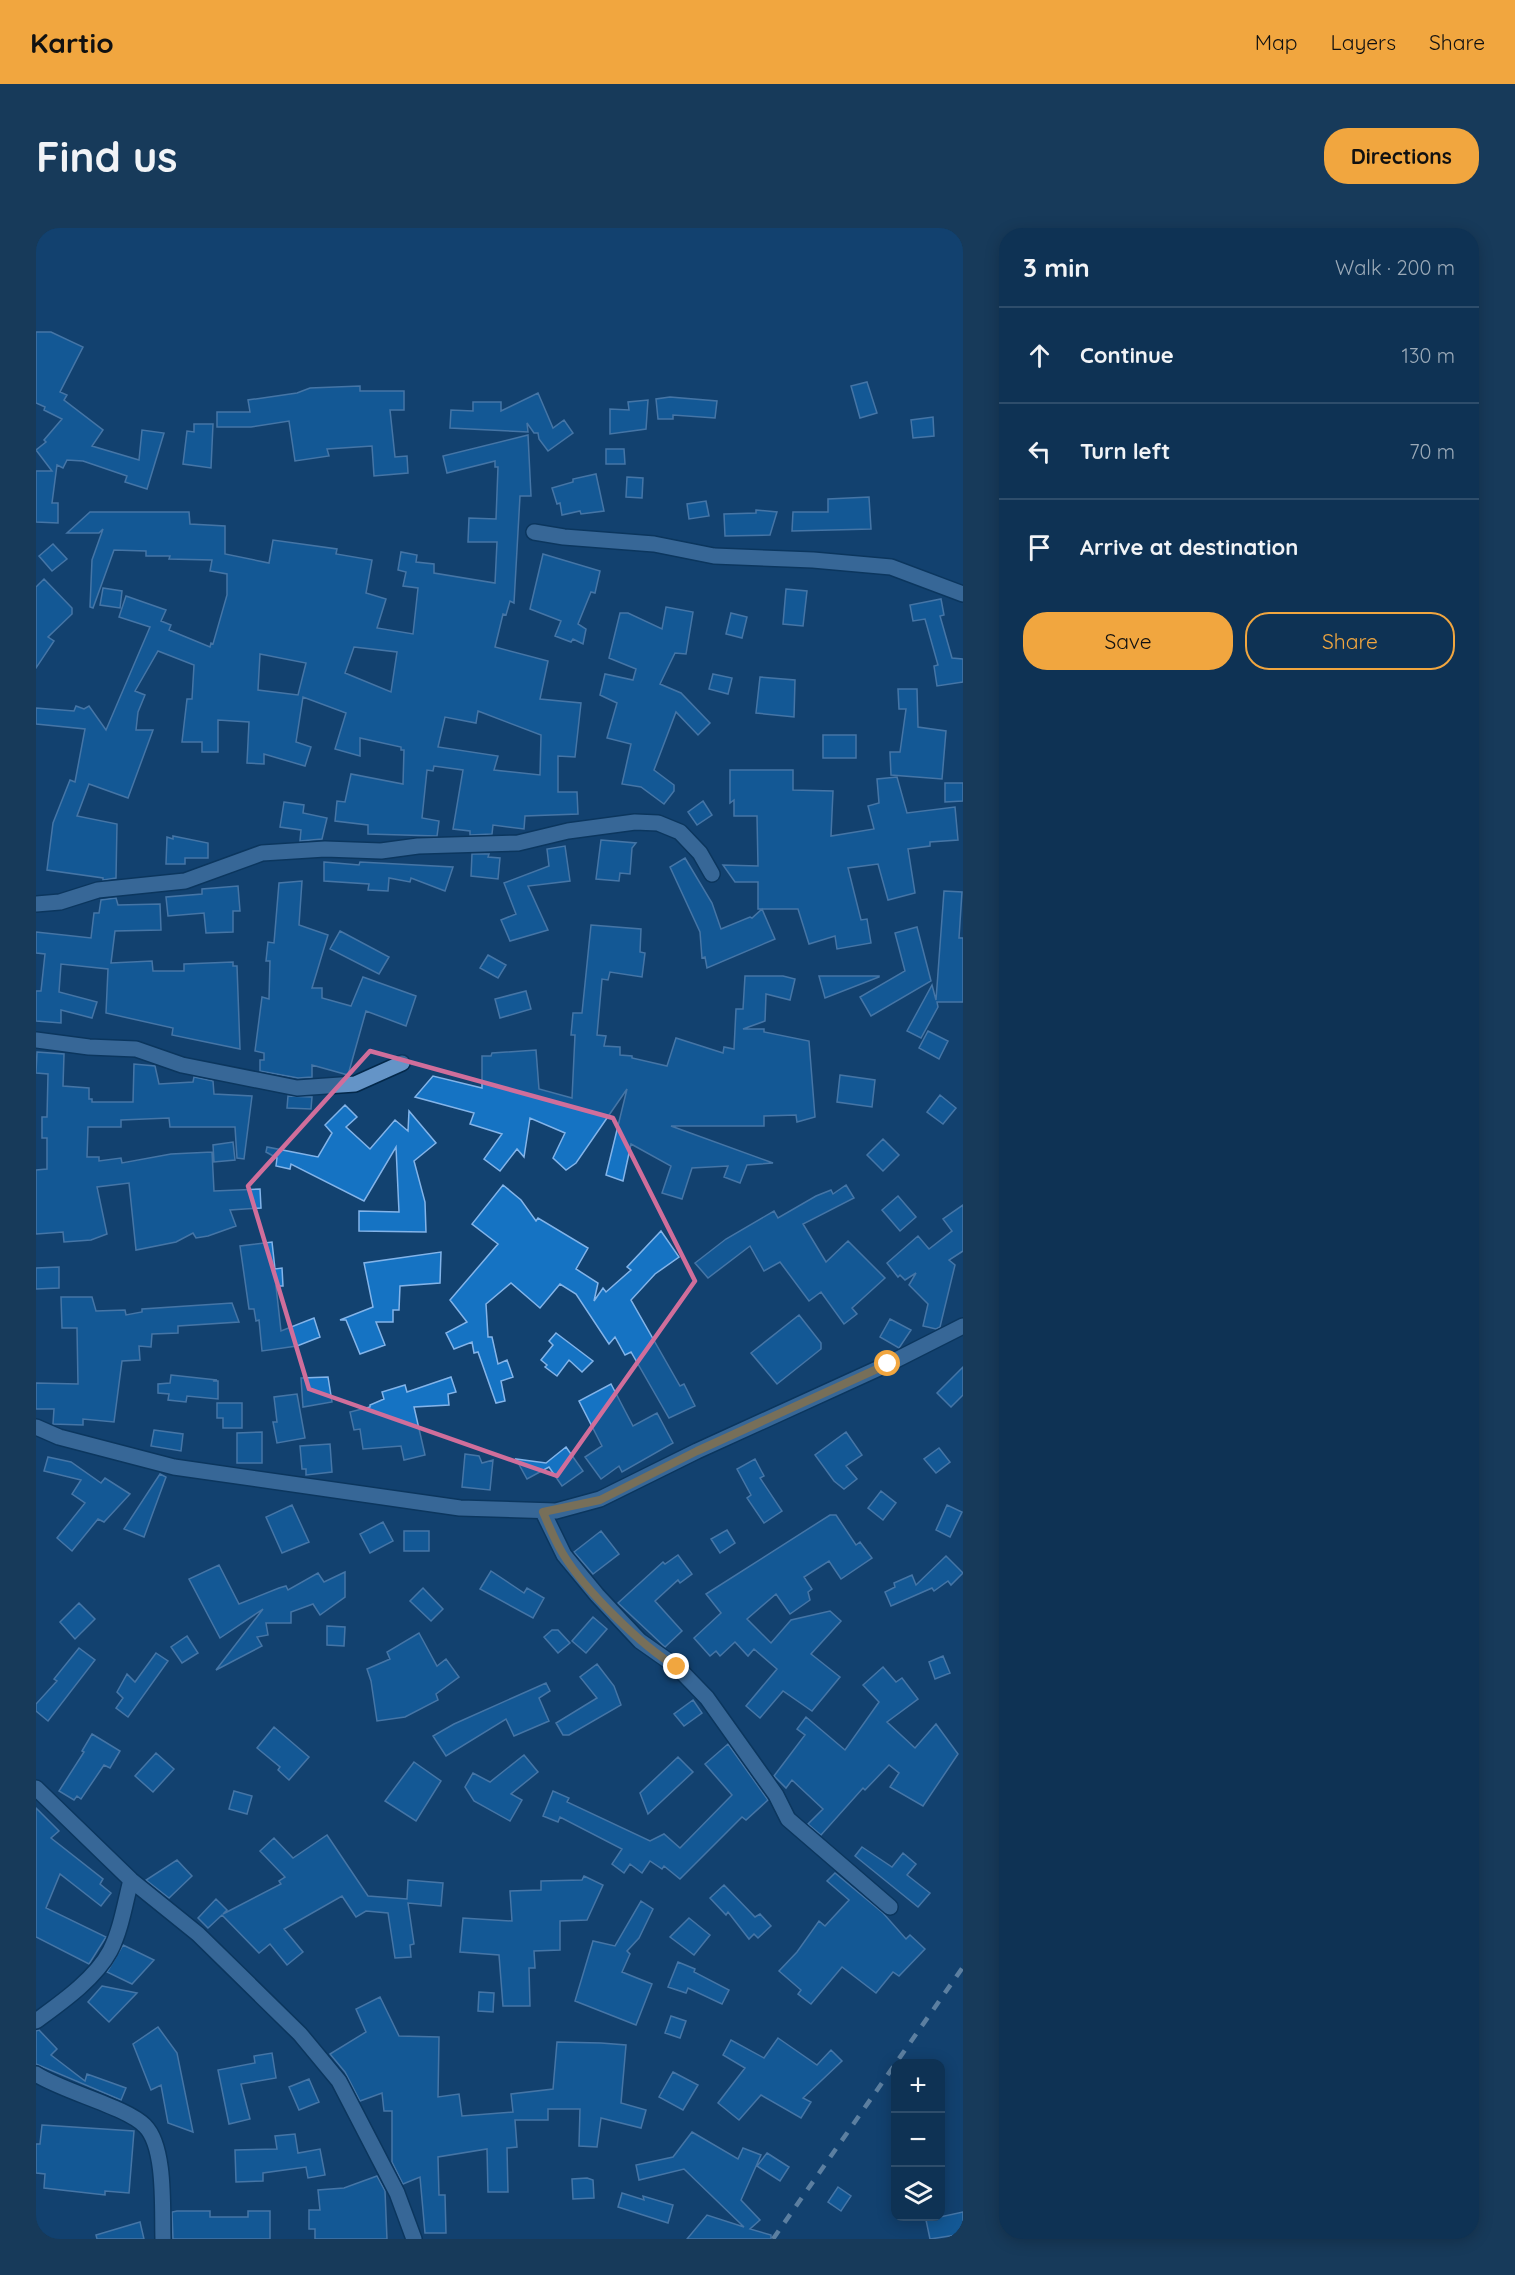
<!DOCTYPE html>
<meta charset="utf-8">
<style>
:root{--surface:#0e3254;--page:#173a5a;--text:#f1f3f6;--muted:#9baab8;--line:#2e4d6b;--accent:#f1a63f}
body{margin:0;font-family:Quicksand,sans-serif;background:var(--page);color:var(--text)}
.controls{position:absolute;right:18px;bottom:18px;display:grid;overflow:hidden;border-radius:12px;box-shadow:0 3px 15px #0003}
.controls button{width:54px;height:54px;display:grid;place-items:center;padding:0;border:0;border-bottom:2px solid var(--line);background:var(--surface);color:var(--text);font:30px sans-serif}
.stop{position:absolute;width:18px;height:18px;margin:-14px;border:4px solid #f1a63f;border-radius:50%;background:#fff}
.stop.end{background:#f1a63f;border-color:#fff;box-shadow:0 2px 6px #0008}
.list{margin:0;padding:0;list-style:none}
h2{display:flex;justify-content:space-between;align-items:center;height:78px;margin:0;padding:0 24px;font-size:26px}
h2 small{font-size:20px;font-weight:400;color:var(--muted)}
.list li{display:grid;grid-template-columns:39px 1fr auto;gap:18px;align-items:center;box-sizing:border-box;height:96px;padding:0 24px;border-top:2px solid var(--line)}
.list b{display:block;font-size:22px;white-space:nowrap}
.list em{font-size:20px;font-style:normal;color:var(--muted)}
.actions{display:flex;gap:12px;padding:18px 24px}
.actions a{flex:1;padding:14px 0;border:2px solid var(--accent);border-radius:24px;text-align:center;font-size:21px;color:var(--accent)}
.actions .main{background:var(--accent);color:#111}
.icon{flex:none;width:33px;height:33px;fill:none;stroke:currentColor;stroke-width:2;stroke-linecap:round;stroke-linejoin:round}
.map{position:relative;flex:none;width:927px;height:2011px;overflow:hidden;border-radius:24px}
header{display:flex;align-items:center;gap:36px;box-sizing:border-box;height:84px;padding:0 30px;background:var(--accent);color:#111}
header strong{font-size:28px}
nav{display:flex;gap:33px;margin-inline-start:auto;font-size:21px}
.intro{display:flex;align-items:center;justify-content:space-between;box-sizing:border-box;height:144px;padding:0 36px}
h1{margin:0;font-size:42px}
.button{padding:15px 27px;border-radius:24px;background:var(--accent);color:#111;font-size:21px;font-weight:700}
main{display:flex;gap:36px;padding:0 36px}
aside{flex:1;background:var(--surface);border-radius:24px;box-shadow:0 3px 15px #0003}
.map>svg:first-child{display:block}
.building{fill:#1573c3;stroke:#83b4e9;stroke-width:1.5;fill-rule:evenodd}
.lines{fill:none;stroke-linecap:round;stroke-linejoin:round}
.minor-casing{stroke:#03284a;stroke-width:18}
.minor{stroke:#6494c7;stroke-width:15}
.rail{stroke:#b7c9dc;stroke-width:4.5;stroke-dasharray:10 10;stroke-linecap:butt}
.route{stroke:#f1a63f;stroke-width:8}
.marked{fill:none;stroke:#d06e9b;stroke-width:4.5;stroke-linejoin:round}
</style>
<header>
<strong>Kartio</strong>
<nav><a>Map</a><a>Layers</a><a>Share</a></nav>
</header>
<div class="intro"><h1>Find us</h1><a class="button">Directions</a></div>
<main>
<div class="map">
<svg width="927" height="2011" viewBox="0 0 927 2011">
<rect width="100%" height="100%" fill="#124270"/>
<path class="building" d="M0,104H15L47,119L24,164L31,167L28,172L67,202L56,218L103,232L106,202L128,205L111,261L89,254L91,248L47,233L31,232L27,240L21,237L16,275H22V295L0,294V243H16L0,222L10,214L8,212L26,191L8,182L9,179L0,175Z
M831,154L841,185L824,190L815,158Z
M324,158V163H368V182H354L359,229L371,228L372,245L338,248L336,218L291,221L293,228L259,233L253,193L215,199H181V184H214L212,172L261,165L274,160Z
M502,165L517,200L528,192L537,205L512,223L503,211L502,205H498L491,195L492,204L414,200L415,182L437,183V174H465V183Z
M634,169L681,173L679,190L637,187V191H622L620,171Z
M612,172L610,201L574,206V181L593,182L592,174Z
M897,189L898,208L877,210L875,192Z
M158,196H177L175,240L147,236L151,203L158,204Z
M492,207L495,268H484L478,375L474,373L470,387L467,386L459,419L512,433L504,471L545,475L539,529L522,528V564H541L542,586L489,588L488,601L457,597L456,606L434,607V603L417,601L427,542L398,538L397,543L391,542L386,590L403,593L401,608L332,606V597L299,593L301,573L309,574L315,546L367,556L368,522H365V519L324,510V528L299,521L310,485L267,469L260,514L275,519L269,538L228,526V536L211,535L213,494L182,492V524H166V514H146L151,471H156L158,437L122,423L99,463L109,467L102,484L100,502H117L92,570L53,556L41,588L81,596L80,650L67,652V650L11,642L17,595L34,552L39,554L49,501L0,496V480L38,483L40,478L48,481L53,478L70,502L114,399L83,389L90,368L130,382L125,393L135,397L133,402L174,419L175,415L177,416L191,367V346L174,343L176,332L133,331L134,328H110V323L78,322L57,380L54,379L56,332L67,301L63,305H31L54,284H153L154,296L189,298V326L233,335L237,312L301,321L300,326L336,332L330,365L350,371L341,400L377,406L382,360L367,358L370,344L362,342L365,324L381,327L380,334L398,336V345L459,355L461,314H432L433,290L460,291L462,239H459V233L411,245L407,228ZM318,419L361,424L355,464L309,445ZM224,426L270,435L262,467L222,462ZM442,483L505,507L504,547L458,542L462,528L402,519L409,489L440,495Z
M570,221H588L589,236H570Z
M560,246L568,283L545,286L544,283L526,287L524,275L521,276L516,260L537,254V251Z
M591,249L607,250L606,270L590,269Z
M833,269L835,301L756,303L757,284H792V271Z
M670,273L673,288L653,291L651,276Z
M720,282L741,284L734,307L689,308L688,286L720,285Z
M17,316L31,331L16,343L3,328Z
M507,326L564,343L559,365L555,364L542,396L550,401L547,416L537,411L535,414L519,408L525,393L494,381Z
M8,351L36,380V386L12,409L18,413L0,440V359Z
M67,360L86,363L84,380L64,377Z
M750,361L771,363L767,398L747,396Z
M905,371L908,387L904,388L916,430L927,431V454L901,458L898,438L902,437L889,391L877,393L874,377Z
M630,379L657,384L650,426L639,425L624,456L645,465L674,495L662,507L640,484L618,542L638,557V563L628,576L605,559L586,556L595,516L571,510L581,475L564,467L569,446L597,452L600,441L573,430L584,385H592L626,401Z
M695,385L711,389L706,410L690,406Z
M677,446L696,450L692,466L673,461Z
M724,449L759,452L758,489L720,485Z
M862,461H881L882,499L910,503L906,551L855,547L854,524H864L870,481H863Z
M787,507H820V530H787Z
M694,542H757V562L797,563L795,608L838,601L832,578L843,575L841,551L861,549L871,585L919,579L922,612L894,614V618L872,621L879,665L852,672L842,636L812,640L825,692L831,691L835,715L801,721L799,708L773,716L762,681H722V654H699L687,637L722,638L721,588H698V572L694,575Z
M909,555H927V573L909,574Z
M667,573L676,587L661,597L652,584Z
M248,574L268,577L267,585L291,590L286,611L264,613L265,602L244,599Z
M137,608L172,615V630H149V636H130L131,609L137,611Z
M565,612L600,615L596,620L594,646L584,645L583,653L560,651Z
M529,618L534,653L492,658L512,702L474,713L465,692L480,686L468,655L513,638L511,621Z
M436,626H453L452,629L464,630L462,651L435,648Z
M649,630L676,675L685,701L714,689L716,690L726,681L739,711L671,740L669,729L666,730L664,704L634,639Z
M288,634L323,637L324,634L417,639L409,663L375,650L374,654L353,650L352,663L332,662L333,656L288,653Z
M266,653L263,697L292,707L276,760H286V770L315,778L327,749L380,768L370,798L330,783L312,847L276,837V849L262,850L224,843V832H228V825L219,823L226,769L233,771L234,733H230L232,714L238,715L243,655Z
M202,658L204,683H197V704L170,705L168,685L132,688L130,669L166,666V661Z
M908,663L926,664L923,710H927V774H901L902,779L885,810L871,803L896,757L900,772Z
M80,670L82,677L124,676L125,702L79,703L75,735L116,733L117,743H148V736L197,734V738H201L204,821L136,807L137,800L70,785L72,741L25,736L23,764L61,774L56,790L25,782V795L0,793V763H5L9,726L0,725V704L55,710L58,685H63L65,672Z
M555,697L605,701L604,724L609,725L606,749L574,744L572,752L566,751L561,807L570,808L568,818L584,819V827L596,828V830L631,838L640,810L687,825L688,819L698,821L700,781H707L709,748H747L759,751L754,772L730,766L729,793L707,801H728V804L773,813L779,889L761,894L760,887L728,888V898H635L737,935L711,937L704,955L688,949L692,938L656,940L646,971L626,965L635,938L595,916L587,953L570,947L591,861L540,935L530,942L517,930L529,905L494,890L488,929L481,921L464,943L448,931L466,906L434,896L438,885L379,869L397,848L446,860V828H455L456,825L500,822L503,861L536,870L539,807H535L537,785H546Z
M881,699L895,753L835,788L824,769L869,743L859,705Z
M304,703L353,729L343,746L294,721Z
M452,727L470,737L462,750L444,740Z
M783,748H843V749L789,770Z
M490,763L495,781L464,790L459,771Z
M892,803L912,813L903,831L883,820Z
M1,824L28,826L27,858L53,860V871H56V874H97L98,836L119,838L123,856L157,854L158,849L177,853L178,866L216,868L208,931L201,930L199,899H134L133,890L85,892V899H52L51,929H63V933L85,930L86,935L135,926L176,924L178,963L224,961L225,980L194,982L200,998L172,1008L160,1010L157,1005L140,1014L100,1022L93,955L61,959L71,1006L55,1012L28,1014L27,1004L0,1006V942L11,941V910H6V889H11L12,846L0,845Z
M804,847L839,852L836,879L801,874Z
M904,867L920,880L907,896L891,884Z
M252,868L276,869L275,881L251,880Z
M309,877L321,889L310,899L334,921L359,892L372,903L373,883L400,915L378,933L389,974L390,1004L323,1003V983L363,984L360,919L328,973L255,936L254,941L240,938L241,930L230,924L231,919L282,929L296,905L289,897Z
M847,911L863,927L847,943L831,927Z
M197,914L199,932L178,934L177,917Z
M467,957L485,972L500,993L502,990L552,1020L540,1041L562,1055L558,1073L567,1060L570,1064L595,1042L591,1039L625,1003L643,1029L619,1046L595,1072L644,1158L648,1156L659,1178L633,1190L595,1124L589,1127L579,1109L573,1116L540,1066L524,1056L504,1080L475,1055L450,1076L452,1109H456L462,1136L471,1132L477,1149L465,1153L469,1173L460,1175L442,1124L438,1125L436,1114L418,1121L410,1105L431,1094L414,1072L462,1016L436,996Z
M810,957L818,970L767,996L790,1034L812,1013L849,1050L816,1080L821,1086L808,1096L785,1064L773,1073L744,1034L728,1043L714,1018L672,1050L659,1035L690,1011L738,983L742,990L780,968L795,962L797,966Z
M862,968L880,989L864,1003L846,982Z
M927,977V1023L913,1032L919,1037L904,1099L900,1101L887,1098L892,1076L873,1057L880,1045L869,1052L864,1047L862,1049L851,1035L882,1008L893,1021L916,1003L907,991Z
M236,1014L239,1041L246,1040L247,1058H240L245,1103L278,1090L284,1109L261,1118L226,1123L223,1092L220,1093L218,1081H213L204,1018Z
M405,1024L404,1055L364,1058L363,1082H357V1094H340L349,1117L324,1126L310,1092H304L337,1079L328,1035Z
M23,1039V1060L0,1061V1040Z
M25,1069H56L60,1083L89,1082L90,1087L106,1084V1081L196,1075L203,1094L142,1098V1105L116,1106L115,1119L103,1118L104,1132L86,1133L78,1194L47,1191V1197L17,1196L18,1181H0V1155L42,1156L41,1100H26Z
M763,1087L785,1115V1121L741,1156L715,1125Z
M854,1091L875,1102L863,1120L844,1109Z
M520,1105L557,1133L546,1144L533,1132L521,1148L509,1139L511,1137L505,1132L517,1117L513,1113Z
M927,1139V1167L915,1179L901,1165Z
M135,1147L181,1152L177,1153H182V1171L151,1168L150,1174L132,1172L133,1166L122,1165V1156L134,1155Z
M292,1149L296,1174L267,1179L265,1150Z
M415,1149L420,1164L412,1166L413,1177L378,1179L389,1227L368,1232L365,1218L327,1221L324,1201L318,1202L314,1184L334,1179V1177L348,1171L346,1164L369,1157L371,1164Z
M575,1156L597,1198L621,1185L637,1215L586,1244L583,1238L565,1251L549,1229L566,1218L543,1173Z
M261,1166L269,1210L241,1215L237,1194H241L238,1169Z
M181,1175H206V1200H187V1190H181Z
M118,1202L147,1206L145,1223L115,1218Z
M226,1204V1235H201V1205Z
M810,1204L826,1227L810,1238L821,1251L808,1261L798,1253L779,1227Z
M294,1216L296,1244L270,1247V1241H266L264,1218Z
M530,1219L547,1243L526,1258L513,1239L491,1251L480,1231L510,1235Z
M903,1220L914,1234L900,1245L888,1231Z
M429,1226L443,1228L446,1235L457,1232L454,1262L426,1259Z
M12,1229L35,1234L65,1255L69,1250L94,1266L68,1294L62,1291L36,1323L21,1310L49,1275L36,1266L45,1252L8,1243Z
M719,1231L728,1248L724,1250L746,1283L728,1295L711,1270L715,1267L701,1241Z
M124,1246L130,1249L108,1309L88,1301Z
M845,1263L860,1275L847,1292L832,1280Z
M256,1277L273,1314L246,1325L230,1289Z
M911,1277L926,1284L914,1309L900,1302Z
M794,1287H800L820,1317L824,1314L836,1330L805,1351L793,1333L768,1349L776,1361L772,1364L774,1372L754,1386L740,1366L711,1391L735,1415L755,1392L794,1383L805,1393L775,1426L804,1449L776,1483L747,1463L724,1490L710,1478L741,1441L718,1421L712,1428L699,1414L684,1428L680,1423L674,1428L658,1410L685,1385L670,1366Z
M347,1294L357,1313L334,1325L324,1306Z
M691,1302L699,1315L684,1325L675,1311Z
M368,1303H393V1323H368Z
M565,1303L583,1326L557,1346L538,1324Z
M642,1327L656,1346L644,1355L642,1352L619,1373L646,1403L629,1419L582,1375L627,1334L629,1336Z
M910,1328L927,1345L915,1357L912,1353L898,1363L896,1360L855,1378L849,1364L859,1359L858,1355L876,1347L880,1357Z
M183,1337L203,1376L243,1360L250,1358L252,1362L282,1345L288,1354L309,1344V1369L284,1387L277,1376L255,1384V1395H230L232,1407L221,1409L226,1418L180,1442L227,1381L184,1410L153,1351Z
M455,1343L488,1365L491,1360L508,1370L497,1390L444,1361Z
M387,1360L407,1381L395,1393L374,1373Z
M43,1375L59,1391L39,1411L24,1394Z
M557,1389L571,1401L550,1425L536,1413Z
M291,1398L309,1399L308,1418L291,1417Z
M516,1402H522L534,1415L522,1425L508,1409Z
M383,1405L401,1438L410,1431L423,1449L400,1466L402,1472L369,1489L341,1493L335,1453L331,1441L354,1431L351,1424Z
M151,1408L162,1425L146,1435L135,1419Z
M43,1420L59,1432L12,1493L0,1483V1476L21,1453L18,1451Z
M120,1425L132,1433L92,1489L80,1480L87,1470L81,1464L91,1446L99,1454Z
M907,1428L914,1445L899,1451L893,1434Z
M561,1436L578,1458L585,1477L533,1507H527L520,1495L561,1470L544,1449Z
M847,1439L860,1454L866,1450L882,1471L851,1494L879,1520L900,1496L922,1526L887,1578L854,1559L863,1545L853,1537L829,1562L827,1560L785,1607L772,1596L787,1581L756,1552L750,1560L738,1548L769,1507L761,1501L770,1489L809,1522L843,1474L827,1457Z
M510,1455L514,1463L503,1470L513,1493L478,1508L470,1491L410,1528L397,1508L418,1496Z
M657,1472L666,1485L648,1498L638,1486Z
M238,1499L273,1529L253,1552L242,1542L244,1539L221,1520Z
M56,1506L84,1523L74,1540L68,1537L45,1571L41,1568L38,1572L23,1563L48,1524L46,1523Z
M692,1516L732,1572L710,1592L706,1589L644,1651L628,1638L626,1641L614,1633L606,1645L594,1636L588,1645L576,1636L586,1621L524,1589L522,1594L507,1588L517,1563L533,1570L531,1574L614,1613L628,1606L644,1620L696,1567L669,1536Z
M120,1525L138,1541L117,1564L99,1548Z
M488,1527L502,1544L475,1566L486,1572L474,1593L438,1573L429,1559L437,1545L454,1554Z
M642,1529L657,1544L612,1586L604,1565Z
M378,1534L405,1553L380,1593L349,1573Z
M198,1563L216,1568L211,1586L193,1581Z
M0,1580L23,1603L15,1610L67,1651L64,1656L75,1665L65,1678L24,1646L10,1680L70,1709L53,1736L0,1709Z
M291,1607L332,1668L371,1671L372,1652L407,1655L405,1678L372,1675L378,1716L374,1717L375,1729L359,1730L352,1685L330,1683L320,1689L306,1668L248,1701L267,1724L251,1737L234,1716L223,1725L186,1687L172,1700L162,1690L180,1671L191,1682L187,1686L245,1656L243,1653L249,1649L224,1623L238,1610L257,1630Z
M826,1619L856,1639L867,1625L880,1636L871,1647L894,1665L882,1679L819,1628Z
M141,1632L156,1648L133,1670L110,1652Z
M799,1645L847,1685L870,1711L874,1707L889,1721L863,1748L857,1744L840,1765L806,1739L775,1776L762,1766L765,1762L743,1743L761,1724L783,1693L789,1698L813,1672L791,1653Z
M548,1648L567,1657L551,1692L524,1693V1722L498,1723L499,1740H493L494,1778H467L463,1727L424,1724L427,1690L476,1693L474,1663L505,1662V1653L546,1652Z
M688,1657L719,1689L724,1686L735,1698L722,1710L718,1706L713,1711L692,1684L690,1687L674,1670Z
M605,1673L617,1681L603,1710L591,1723L594,1726L586,1744L616,1756L600,1797L539,1773L557,1713L579,1718Z
M653,1690L674,1707L658,1727L634,1709Z
M87,1717L118,1732L96,1756L71,1744Z
M642,1734L659,1741L658,1744L693,1762L686,1776L652,1760L650,1765L632,1759Z
M66,1758L101,1765L73,1794L52,1774Z
M443,1764L458,1765L457,1784L442,1783Z
M344,1769L363,1808L403,1809L402,1869L423,1866L426,1888L477,1884L475,1866L517,1861L521,1814L565,1815L590,1817L585,1875L610,1882L605,1900L565,1890L561,1919L543,1918L544,1881H512V1892H479L481,1919L471,1920L472,1964H452L451,1921L402,1929L403,1967H409L410,2005H389L384,1949L367,1956L356,1934V1883H348L346,1865L324,1873L309,1844L294,1826L330,1804L320,1781Z
M635,1788L650,1793L644,1810L629,1805Z
M122,1799L141,1825L157,1904L132,1895L125,1857L115,1862L97,1816Z
M3,1802L21,1821L15,1827L49,1853L51,1846L90,1860L85,1872L0,1836V1803Z
M742,1810L781,1837L795,1822L806,1833L767,1870L775,1874L765,1890L725,1867L703,1892L682,1875L709,1840L687,1827L695,1812L728,1830Z
M236,1825L240,1850L205,1856L214,1891L193,1896L182,1842L219,1835L218,1828Z
M637,1844L662,1857L647,1882L623,1869Z
M273,1851L283,1874L263,1882L253,1859Z
M6,1897L98,1903L93,1965L69,1963V1967L8,1960L9,1946L0,1945V1916H4Z
M656,1904L702,1931L707,1920L725,1927L705,1972L724,1992L714,2001L735,2007V2011H651L671,1987L708,1999L648,1941L603,1952L600,1937L637,1929Z
M259,1906L262,1925L284,1921L289,1947L272,1950L270,1939L227,1945V1953L200,1954L199,1922L241,1921L239,1908Z
M731,1925L753,1939L744,1953L721,1938Z
M341,1948L349,1963L351,2011H279V2001H273V1982H284L282,1962L308,1960Z
M551,1950L557,1952L558,1970L537,1971L536,1951Z
M802,1959L815,1968L805,1983L792,1974Z
M586,1965L608,1972L607,1968L637,1977L632,1995L582,1979Z
M141,1983H174V1989H212V1983H234V2011H137L136,1984Z
M927,1984V2006L894,2011L890,1992Z
M104,1994L108,2011H61L60,2007Z"/>
<g class="lines">
<defs>
<path id="minor" d="M498,304L528,309L618,316L678,328L777,332L855,339L927,366
M0,676L24,674L62,662L149,653L226,625L289,621L345,623L382,618L482,615L532,603L599,594L622,595L644,604L664,625L676,646
M0,812L53,819L100,821L146,837L261,860L319,856L366,835
M0,1199L23,1209L138,1239L424,1280L520,1283L564,1271L661,1223L852,1136L927,1098
M507,1284L528,1327L561,1367L604,1413L641,1439L671,1470L740,1567L752,1591L854,1679
M0,1560L95,1652L162,1706L264,1806L303,1853L361,1965L378,2011
M0,1793C26,1774 59,1751 74,1723C85,1702 89,1675 95,1652
M0,1846C28,1864 91,1879 109,1898C130,1919 126,1982 127,2011"/>
</defs>
<use href="#minor" class="minor-casing"/>
<use href="#minor" class="minor"/>
<path class="rail" d="M737,2011L927,1739"/>
</g>
<g class="lines">
<path class="route" d="M641,1439C605,1418 549,1362 527,1326C519,1313 513,1298 507,1284L564,1272L661,1223L852,1136"/>
</g>
<path d="M0 0H927V2011H0ZM334,823L577,890L659,1053L521,1248L273,1161L212,958Z" fill="#124270" fill-opacity=".55" fill-rule="evenodd"/>
<path class="marked" d="M334,823L577,890L659,1053L521,1248L273,1161L212,958Z"/>
</svg>
<div class="controls">
<button>+</button>
<button>−</button>
<button><svg class="icon" aria-label="layers" viewBox="0 0 24 24"><path d="M12 4l9 5-9 5-9-5zM3 14l9 5 9-5"/></svg></button>
</div>
<div class="stop" style="left:852px;top:1136px"></div>
<div class="stop end" style="left:641px;top:1439px"></div>
</div>
<aside>
<h2>3 min<small>Walk · 200 m</small></h2>
<ul class="list">
<li><svg class="icon" aria-label="ahead" viewBox="0 0 24 24"><path d="M12 20V5M6 11l6-6 6 6"/></svg><div><b>Continue</b></div><em>130 m</em></li>
<li><svg class="icon" aria-label="left" viewBox="0 0 24 24"><path d="M17 20v-9H6M10 6l-5 5 5 5"/></svg><div><b>Turn left</b></div><em>70 m</em></li>
<li><svg class="icon" aria-label="arrive" viewBox="0 0 24 24"><path d="M6 21V4h12l-3 4 3 4H6"/></svg><div><b>Arrive at destination</b></div></li>
</ul>
<div class="actions"><a class="main">Save</a><a>Share</a></div>
</aside>
</main>
